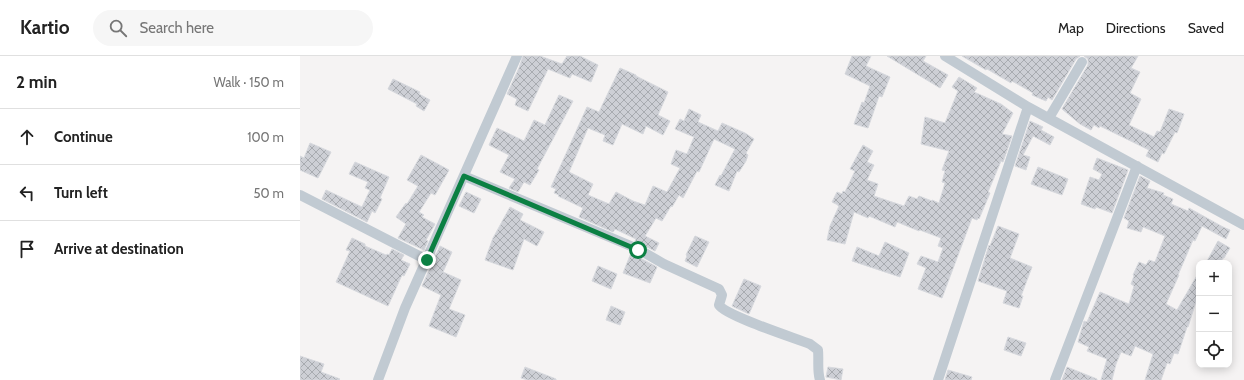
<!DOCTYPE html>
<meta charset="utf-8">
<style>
:root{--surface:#fff;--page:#f6f6f6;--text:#222;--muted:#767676;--line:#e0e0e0}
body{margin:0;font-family:Cabin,sans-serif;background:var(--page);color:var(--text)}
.controls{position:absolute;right:12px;bottom:12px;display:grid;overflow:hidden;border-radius:8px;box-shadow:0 2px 10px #0003}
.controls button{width:36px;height:36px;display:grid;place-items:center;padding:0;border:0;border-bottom:1px solid var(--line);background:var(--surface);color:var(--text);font:20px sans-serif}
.stop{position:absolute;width:12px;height:12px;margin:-9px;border:3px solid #0b8043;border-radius:50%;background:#fff}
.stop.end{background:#0b8043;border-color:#fff;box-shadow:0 1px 4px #0008}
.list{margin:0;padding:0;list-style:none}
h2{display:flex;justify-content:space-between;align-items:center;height:52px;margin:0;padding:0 16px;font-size:17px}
h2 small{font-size:13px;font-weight:400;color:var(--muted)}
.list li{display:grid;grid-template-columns:26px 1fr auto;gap:12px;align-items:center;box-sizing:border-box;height:56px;padding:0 16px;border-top:1px solid var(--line)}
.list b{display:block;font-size:15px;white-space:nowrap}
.list em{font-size:13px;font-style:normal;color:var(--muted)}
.icon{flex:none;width:22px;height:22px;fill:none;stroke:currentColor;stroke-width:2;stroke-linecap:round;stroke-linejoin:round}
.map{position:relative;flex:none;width:944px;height:324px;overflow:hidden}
header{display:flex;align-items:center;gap:24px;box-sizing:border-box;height:56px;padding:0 20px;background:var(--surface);border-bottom:1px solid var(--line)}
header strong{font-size:19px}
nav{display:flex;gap:22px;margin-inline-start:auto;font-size:14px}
.search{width:280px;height:36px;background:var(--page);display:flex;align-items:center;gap:10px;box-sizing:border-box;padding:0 14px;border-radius:22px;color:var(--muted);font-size:15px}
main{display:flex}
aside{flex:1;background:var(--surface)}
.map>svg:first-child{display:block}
.building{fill:url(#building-cross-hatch);stroke:#d7d9de}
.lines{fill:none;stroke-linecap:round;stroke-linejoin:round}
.minor{stroke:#c1cad2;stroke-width:10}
.route{stroke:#0b8043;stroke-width:5}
</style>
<header>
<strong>Kartio</strong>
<div class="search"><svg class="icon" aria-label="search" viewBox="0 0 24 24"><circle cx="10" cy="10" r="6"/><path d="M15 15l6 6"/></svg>Search here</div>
<nav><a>Map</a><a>Directions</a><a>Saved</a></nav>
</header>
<main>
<aside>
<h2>2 min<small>Walk · 150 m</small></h2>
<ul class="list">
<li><svg class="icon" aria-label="ahead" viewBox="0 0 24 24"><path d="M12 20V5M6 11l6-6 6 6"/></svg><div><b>Continue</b></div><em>100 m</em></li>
<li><svg class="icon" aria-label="left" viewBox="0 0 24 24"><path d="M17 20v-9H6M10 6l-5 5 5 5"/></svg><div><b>Turn left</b></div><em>50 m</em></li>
<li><svg class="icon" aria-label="arrive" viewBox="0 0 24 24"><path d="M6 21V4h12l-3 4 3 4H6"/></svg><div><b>Arrive at destination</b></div></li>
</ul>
</aside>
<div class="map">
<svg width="944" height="324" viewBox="0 0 944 324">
<defs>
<pattern id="building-cross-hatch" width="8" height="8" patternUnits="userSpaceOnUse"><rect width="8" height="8" fill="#cdcfd5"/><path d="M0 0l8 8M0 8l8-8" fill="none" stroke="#a8abb0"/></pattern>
</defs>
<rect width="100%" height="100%" fill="#f5f3f3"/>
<path class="building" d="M223,0H240L262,8L267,0H280L298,9L291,26L272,18L270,22L248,13L228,55L215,49L217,43L207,38L219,12Z
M552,0H571L566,10L590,21L582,41L579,40L568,72L554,68L562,46L564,47L570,30L545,18Z
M587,0H626L623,5L648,19L640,32Z
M662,0H780L776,3L752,44L748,41L746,45L732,39L733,37L712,25L711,27L687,13L686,14Z
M784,0H838L831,12L840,16L830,37L841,43L829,69L854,81L857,75L860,76L869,53L884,58L877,77L875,76L864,98L862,97L858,106L846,100L849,94L800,70L799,72L794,69L791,74L780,68L762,53L788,9V3Z
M320,12L336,19V20L368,36L358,59L370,65L363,79L346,70L343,78L322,68L313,89L303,85L305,79L288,72L269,116L293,128L288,139L309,148L316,136L333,145L345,149L353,130L367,136L380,112L371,108L376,94L387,98L394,81L375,73L380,63L384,65L389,53L401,59L398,66L418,75L422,67L445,77L454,83L446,97L448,99L446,105L439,116L437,115L429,135L415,129L420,119L421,120L435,93L414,83L399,116L397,115L383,142L379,139L372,151L371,150L362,165L356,162L345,180L359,187L355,195L335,185L336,183L315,173L313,176L279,161L283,152L258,140L259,139L254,137L256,133L251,131L287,51L299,56Z
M659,21L677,32L674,36L701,48L713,57L702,78L712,80L703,106L701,105L688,136L690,137L679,163L678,162L677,164L672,162L642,242L618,233L626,212L617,208L621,200L638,206L643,192L638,190L641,182L620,174L619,175L597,166L595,171L569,160L568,162L554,156L545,188L527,184L530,170L539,150H538V149L532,146L537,136L542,138L543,135L545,136L555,115L550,113L563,89L573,95L567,106L574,109L567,124L578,128L574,140L604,150L609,140L617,143L619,140L632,145V144L639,147L645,127L642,126L645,115L642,114L649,95L621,88L625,61L645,67L658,35L652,31Z
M93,23L120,36L119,38L130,44L124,55L116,50L117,48L88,33Z
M259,39L273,45L237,113L239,114L230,129L224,126L218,136L209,132L215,123L200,116L209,99L189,89L197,72L224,85L234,64L245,69Z
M730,65L743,71L741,74L754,81L750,89L733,80L723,99L730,101L726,114L715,110Z
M10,87L31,96L18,122L0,114V100L4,102Z
M121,99L149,114L135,139L131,137L119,156L124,159L122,161L135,168L126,184L128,185L124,194L98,182L106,168L96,161L106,147L107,148L118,130L107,124Z
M797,102L828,114L812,157L796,151L795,153L781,148L790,121L799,124L802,118L793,113Z
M55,106L89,121L80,142L82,143L75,157L72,155L67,166L22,143L26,134L62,151L70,134L65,132L68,126L49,118Z
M738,111L768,123L762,139L731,128Z
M840,120L850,125L847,132L864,137L863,139L873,143L871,148L888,155L889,152L923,171L930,174L926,183L902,170L895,185L893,184L878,219H879L866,248L877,254L899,216V236L888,271H887L878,298L874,297L870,308L867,307L861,324H845L853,298L835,290L831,300L821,296L816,308L812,324H801L807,303L787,295L789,291L778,286L784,265L787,266L800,236L829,248L834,230L831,228L834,220L833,219L839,206L846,209L849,204L855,206L865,180L843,171L841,176L827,172L829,165L824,162Z
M166,136L181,143L174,157L159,150Z
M210,151L223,158L220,164L244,176L237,190L224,183L213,214L185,204L193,182Z
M698,170L719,178L710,202L732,211L721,240H723L719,252L703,247L707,235L678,225L689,189L690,190Z
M395,180L409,186L397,211L385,205L387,200L386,199Z
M52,182L65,188V190L86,199L87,198L89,199L92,193L104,199L101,204L110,208L104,220L102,219L88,250L36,226L50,195L46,194Z
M918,185L930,192L924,202H923L920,207H906Z
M585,186L609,197L600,221L552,205L557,191L579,200Z
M140,190L152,196L143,216L161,224L149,253L165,259L156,281L129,270L141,239L122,230Z
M331,197L357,211L350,227L323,217Z
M298,210L317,218L311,233L292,225Z
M444,223L461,230L449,258L432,250Z
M311,250L325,256L320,269L306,264Z
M708,281L726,287L721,300L704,294Z
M0,300L24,308L21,316L40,323L39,324H0Z
M225,311L256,323V324H228L221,322Z
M528,311L543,313L541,324L526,321Z
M767,311L797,323V324H762Z
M648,314L672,321L671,324H645Z"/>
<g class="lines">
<path class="minor" d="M645,0L728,51L944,169
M749,62L782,6
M164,120L338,193L364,208L419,233L422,239L419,249C426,260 495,282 510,288L518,294C519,304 517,315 520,324
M0,139L127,204
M78,324L105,252L217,0
M638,324L728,51
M755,324L837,110"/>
</g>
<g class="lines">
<path class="route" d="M127,204L164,120L338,194"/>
</g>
</svg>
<div class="controls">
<button>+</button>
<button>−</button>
<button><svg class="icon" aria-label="locate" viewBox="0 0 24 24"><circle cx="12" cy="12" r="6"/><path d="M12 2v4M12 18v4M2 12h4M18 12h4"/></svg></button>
</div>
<div class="stop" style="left:338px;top:194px"></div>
<div class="stop end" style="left:127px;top:204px"></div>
</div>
</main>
